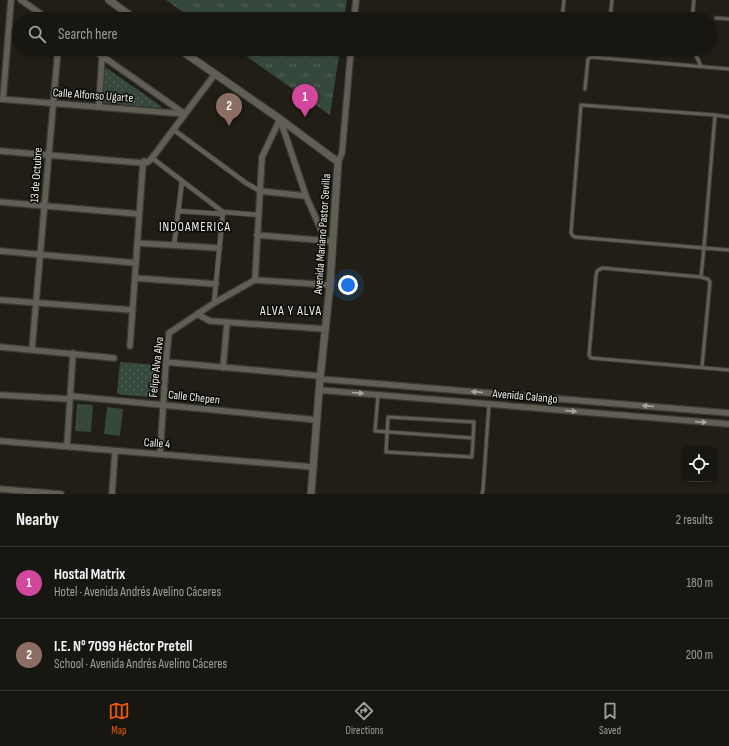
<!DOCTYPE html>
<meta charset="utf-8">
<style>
:root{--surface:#181610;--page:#25231e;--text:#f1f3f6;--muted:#9f9f9f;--line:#363530;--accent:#ea580c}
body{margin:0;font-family:"Sofia Sans Condensed",sans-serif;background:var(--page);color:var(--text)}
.controls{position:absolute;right:12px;bottom:12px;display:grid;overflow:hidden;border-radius:8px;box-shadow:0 1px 3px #0004}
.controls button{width:36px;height:36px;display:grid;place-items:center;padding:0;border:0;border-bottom:1px solid var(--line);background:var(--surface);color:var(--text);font:20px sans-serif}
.you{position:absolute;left:348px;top:285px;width:14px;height:14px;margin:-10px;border:3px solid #fff;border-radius:50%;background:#1a73e8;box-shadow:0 0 0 6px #1a73e833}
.badge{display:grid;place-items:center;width:26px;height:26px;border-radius:50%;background:var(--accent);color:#fff;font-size:13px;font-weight:700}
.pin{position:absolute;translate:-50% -33px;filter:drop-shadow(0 1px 2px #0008)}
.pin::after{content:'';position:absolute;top:21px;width:14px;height:12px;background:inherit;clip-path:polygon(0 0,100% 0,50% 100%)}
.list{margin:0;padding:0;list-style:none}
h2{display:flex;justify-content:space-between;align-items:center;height:52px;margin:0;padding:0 16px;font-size:17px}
h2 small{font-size:13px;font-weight:400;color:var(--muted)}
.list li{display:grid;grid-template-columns:26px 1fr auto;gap:12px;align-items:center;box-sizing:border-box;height:72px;padding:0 16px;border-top:1px solid var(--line)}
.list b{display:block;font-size:15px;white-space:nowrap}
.list p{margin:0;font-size:13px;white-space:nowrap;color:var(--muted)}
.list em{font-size:13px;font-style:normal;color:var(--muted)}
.icon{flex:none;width:22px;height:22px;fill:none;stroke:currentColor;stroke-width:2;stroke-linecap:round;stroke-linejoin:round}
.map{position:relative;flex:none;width:729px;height:494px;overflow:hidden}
.search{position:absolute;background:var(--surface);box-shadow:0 1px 3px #0004;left:12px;right:12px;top:12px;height:44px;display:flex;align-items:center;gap:10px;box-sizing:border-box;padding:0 14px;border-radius:22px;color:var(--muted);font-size:15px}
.sheet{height:196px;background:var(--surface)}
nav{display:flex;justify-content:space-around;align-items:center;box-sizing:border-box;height:56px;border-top:1px solid var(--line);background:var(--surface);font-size:11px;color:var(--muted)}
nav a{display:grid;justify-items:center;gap:2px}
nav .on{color:var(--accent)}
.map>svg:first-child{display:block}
.grass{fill:url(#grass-tufts)}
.park{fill:url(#park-dots)}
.garden{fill:#36473c}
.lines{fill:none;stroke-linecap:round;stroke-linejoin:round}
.service-casing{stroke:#3b3a35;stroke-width:5}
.pedestrian-casing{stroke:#3b3a35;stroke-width:6}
.minor-casing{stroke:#3b3a35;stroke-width:8}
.tertiary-casing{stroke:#3b3a35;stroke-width:9}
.service{stroke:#615e54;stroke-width:3}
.pedestrian{stroke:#615e54;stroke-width:4.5}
.minor{stroke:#615e54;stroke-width:5.5}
.tertiary{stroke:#615e54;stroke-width:7}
.oneway{fill:#a8a69e}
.labels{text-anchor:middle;stroke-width:3;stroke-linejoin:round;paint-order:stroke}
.street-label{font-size:12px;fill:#eeede7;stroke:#080805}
.neighbourhood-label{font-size:13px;letter-spacing:1px;fill:#eeede7;stroke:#080805}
</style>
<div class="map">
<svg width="729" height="494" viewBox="0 0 729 494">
<defs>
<pattern id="grass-tufts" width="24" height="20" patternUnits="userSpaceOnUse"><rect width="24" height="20" fill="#36473c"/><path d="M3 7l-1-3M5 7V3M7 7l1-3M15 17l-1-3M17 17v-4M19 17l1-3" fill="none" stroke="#536258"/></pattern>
<pattern id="park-dots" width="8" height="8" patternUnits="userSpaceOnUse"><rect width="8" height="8" fill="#36473c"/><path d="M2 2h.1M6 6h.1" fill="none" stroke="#536258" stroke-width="1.8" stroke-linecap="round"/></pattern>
</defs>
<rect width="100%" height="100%" fill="#201e15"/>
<path class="grass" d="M166,0H347L344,19H193Z
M236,49H340L330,115Z"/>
<path class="park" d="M106,68L108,69L161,106V108L102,103L101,101L104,70Z
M120,362L159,365L156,398L117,394Z"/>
<path class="garden" d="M106,89L133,91L132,104L105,102Z
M77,404L93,405L91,432L75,431Z
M107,407L123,409L120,436L104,434Z"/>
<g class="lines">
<defs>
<path id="service" d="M716,18L729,19
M562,19L564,0
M610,19L612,0
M692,19L694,0
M693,49L701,66
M585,89L588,59L591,57L729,69
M715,115L704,248L575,237L572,235L571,233L581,105L715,115L729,117
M701,277L704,248L729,250
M702,367L710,282L708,279L701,277L602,268L597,271L596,276L589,355L591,358L729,370
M378,395L375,431L473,438
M388,417L474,422L472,457L386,452Z
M482,494L483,490L489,404"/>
<path id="pedestrian" d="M174,130L246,183L260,191
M152,158L223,212L259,215
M178,211L223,214
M174,246L182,181
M214,303L223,212"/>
<path id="minor" d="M21,0L48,19
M354,19L356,0
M92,49L185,114
M0,99L185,114
M3,99L11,0
M99,106L102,56L107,49
M280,119L306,196L326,241
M0,151L143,163L148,162L152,158L215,74
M338,162L342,153L351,49
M260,191L306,196
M0,202L139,214
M257,235L329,241
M137,243L219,248
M0,251L136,263
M135,278L216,284
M255,280L262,157L280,119
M255,280L330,285
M0,300L132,310
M197,314L210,321L325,329
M130,346L143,163L144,161
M0,347L114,358
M32,349L58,49
M166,362L320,376
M223,368L227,323
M320,379L729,413
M319,390L729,424
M0,395L69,399
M70,396L317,420
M0,441L313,467
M67,446L73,353
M160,454L166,362L169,333L214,303L255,280
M0,489L61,494
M112,494L115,451"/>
<path id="tertiary" d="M109,0L135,19
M179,49L280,119L338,162L330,285L320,379L311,494"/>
</defs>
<use href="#service" class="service-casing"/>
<use href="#pedestrian" class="pedestrian-casing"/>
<use href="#minor" class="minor-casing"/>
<use href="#tertiary" class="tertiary-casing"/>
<use href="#service" class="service"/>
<use href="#pedestrian" class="pedestrian"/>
<use href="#minor" class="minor"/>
<use href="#tertiary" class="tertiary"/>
</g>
<defs><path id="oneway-solid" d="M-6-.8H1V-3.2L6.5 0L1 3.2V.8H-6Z"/></defs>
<g class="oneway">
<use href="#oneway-solid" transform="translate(477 392) rotate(-175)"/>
<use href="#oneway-solid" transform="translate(358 393) rotate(5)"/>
<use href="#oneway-solid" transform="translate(648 406) rotate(-175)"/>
<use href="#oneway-solid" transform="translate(571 411) rotate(5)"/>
<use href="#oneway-solid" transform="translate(701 422) rotate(5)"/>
</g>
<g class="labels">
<g class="street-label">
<text transform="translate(93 95) rotate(4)" y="4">Calle Alfonso Ugarte</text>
<text transform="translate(36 175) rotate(-86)" y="4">13 de Octubre</text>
<text transform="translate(322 234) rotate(-86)" y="4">Avenida Mariano Pastor Sevilla</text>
<text transform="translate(156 367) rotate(-84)" y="4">Felipe Alva Alva</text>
<text transform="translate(525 396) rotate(5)" y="4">Avenida Calango</text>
<text transform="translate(194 397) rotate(6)" y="4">Calle Chepen</text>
<text transform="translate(157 443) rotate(4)" y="4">Calle 4</text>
</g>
<g class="neighbourhood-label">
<text x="195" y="231">INDOAMERICA</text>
<text x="291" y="315">ALVA Y ALVA</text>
</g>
</g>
</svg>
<div class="controls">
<button><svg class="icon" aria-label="locate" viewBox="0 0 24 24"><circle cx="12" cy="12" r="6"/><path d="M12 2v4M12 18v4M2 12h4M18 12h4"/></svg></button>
</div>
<div class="you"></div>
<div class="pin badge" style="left:305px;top:117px;background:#d1479c">1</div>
<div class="pin badge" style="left:229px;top:126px;background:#8d6e63">2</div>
<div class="search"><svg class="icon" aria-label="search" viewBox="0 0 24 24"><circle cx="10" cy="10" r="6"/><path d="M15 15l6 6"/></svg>Search here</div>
</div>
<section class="sheet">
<h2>Nearby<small>2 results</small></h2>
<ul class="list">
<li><span class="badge" style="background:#d1479c">1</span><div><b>Hostal Matrix</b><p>Hotel · Avenida Andrés Avelino Cáceres</p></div><em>180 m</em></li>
<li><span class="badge" style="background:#8d6e63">2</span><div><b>I.E. N° 7099 Héctor Pretell</b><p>School · Avenida Andrés Avelino Cáceres</p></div><em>200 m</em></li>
</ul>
</section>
<nav>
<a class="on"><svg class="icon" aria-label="map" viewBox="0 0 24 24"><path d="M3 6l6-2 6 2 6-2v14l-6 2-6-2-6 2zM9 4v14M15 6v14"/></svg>Map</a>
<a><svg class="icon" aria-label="directions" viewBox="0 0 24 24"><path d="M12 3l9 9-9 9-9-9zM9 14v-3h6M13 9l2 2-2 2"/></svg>Directions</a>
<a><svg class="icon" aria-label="saved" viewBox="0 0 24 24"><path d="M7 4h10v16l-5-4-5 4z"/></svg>Saved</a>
</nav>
